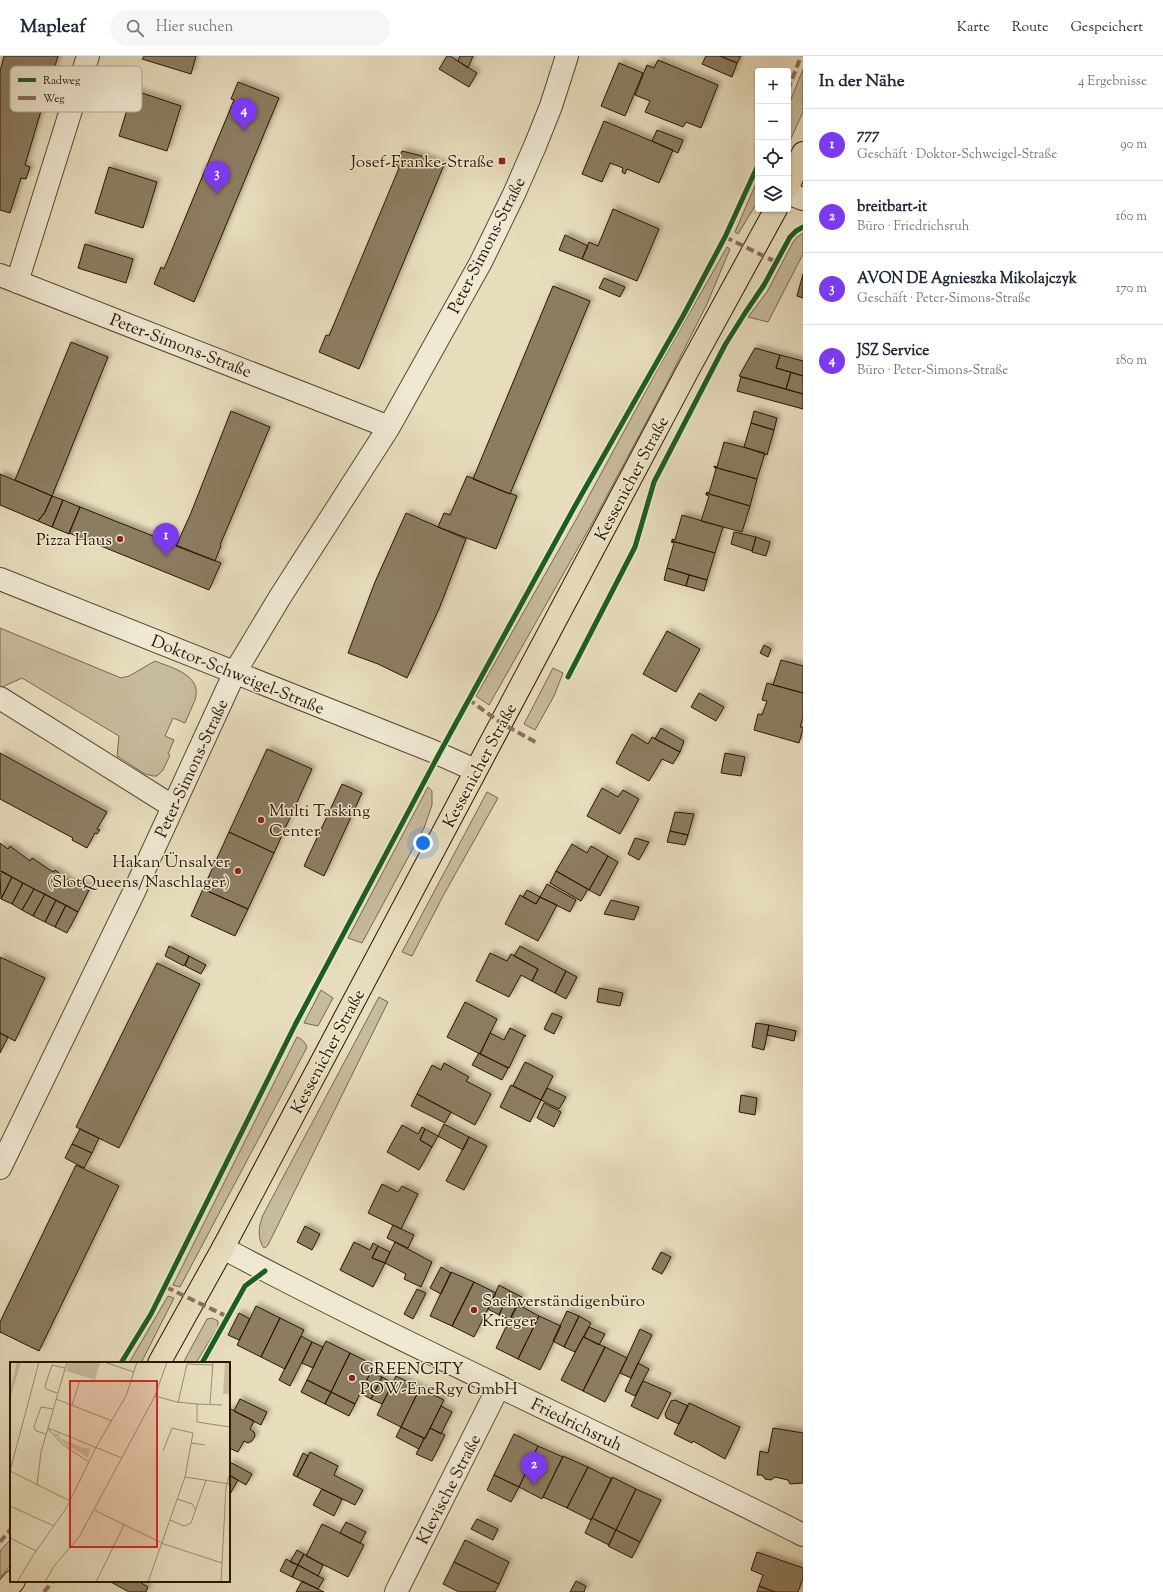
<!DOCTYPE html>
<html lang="de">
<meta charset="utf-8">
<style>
:root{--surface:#fff;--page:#f6f6f7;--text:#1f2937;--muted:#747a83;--line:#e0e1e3;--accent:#7c3aed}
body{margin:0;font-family:"Sorts Mill Goudy",serif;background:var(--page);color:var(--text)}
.controls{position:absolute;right:12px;top:12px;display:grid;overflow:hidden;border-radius:4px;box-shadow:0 1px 3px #0004}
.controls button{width:36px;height:36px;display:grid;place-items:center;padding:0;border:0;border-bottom:1px solid var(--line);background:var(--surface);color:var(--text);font:20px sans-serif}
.you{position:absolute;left:423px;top:787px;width:14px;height:14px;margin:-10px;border:3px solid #fff;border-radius:50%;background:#1a73e8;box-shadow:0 0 0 6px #1a73e833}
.badge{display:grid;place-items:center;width:26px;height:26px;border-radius:50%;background:var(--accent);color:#fff;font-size:13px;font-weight:700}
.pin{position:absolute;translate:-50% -33px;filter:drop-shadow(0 1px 2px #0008)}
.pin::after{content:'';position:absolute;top:21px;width:14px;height:12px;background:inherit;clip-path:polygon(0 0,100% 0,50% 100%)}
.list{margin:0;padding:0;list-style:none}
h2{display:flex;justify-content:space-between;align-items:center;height:52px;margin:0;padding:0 16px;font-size:17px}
h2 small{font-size:13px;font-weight:400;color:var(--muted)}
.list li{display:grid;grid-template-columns:26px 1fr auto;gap:12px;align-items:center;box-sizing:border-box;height:72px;padding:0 16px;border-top:1px solid var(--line)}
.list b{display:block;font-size:15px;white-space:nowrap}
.list p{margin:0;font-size:13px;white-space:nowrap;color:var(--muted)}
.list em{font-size:13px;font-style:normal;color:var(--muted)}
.icon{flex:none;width:22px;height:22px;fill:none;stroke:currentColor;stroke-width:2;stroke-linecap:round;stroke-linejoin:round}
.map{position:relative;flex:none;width:803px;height:1536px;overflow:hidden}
header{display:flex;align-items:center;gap:24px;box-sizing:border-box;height:56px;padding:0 20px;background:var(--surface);border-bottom:1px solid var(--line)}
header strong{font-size:19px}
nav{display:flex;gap:22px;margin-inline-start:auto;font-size:14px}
.search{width:280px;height:36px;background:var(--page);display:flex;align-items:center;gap:10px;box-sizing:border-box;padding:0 14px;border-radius:22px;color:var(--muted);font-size:15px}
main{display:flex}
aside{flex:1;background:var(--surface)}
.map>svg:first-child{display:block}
.green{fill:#c7bb9d;stroke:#78684e}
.building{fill:#8c7d62;stroke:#2a1600;filter:url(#shadow)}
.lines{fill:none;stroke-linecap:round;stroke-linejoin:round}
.minor-casing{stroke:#59482f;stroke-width:24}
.major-casing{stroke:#2a1600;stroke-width:24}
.minor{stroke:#efe9d4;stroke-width:22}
.major{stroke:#e7ddbd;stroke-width:22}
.quiet{stroke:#8d6e63;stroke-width:4;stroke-dasharray:8 4;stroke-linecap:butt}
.cycleway-casing{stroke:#efe9d4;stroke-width:8}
.cycleway{stroke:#1b5e20;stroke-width:5}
.poi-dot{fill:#8f2418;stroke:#efe9d4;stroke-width:1.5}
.labels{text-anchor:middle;stroke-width:3;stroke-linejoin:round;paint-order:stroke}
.poi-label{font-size:17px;fill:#2a1600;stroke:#efe9d4;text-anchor:end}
.street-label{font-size:17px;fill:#2a1600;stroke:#efe9d4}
.inset-road{fill:none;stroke:#9b8d71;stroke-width:1}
.view{fill:#d62828;fill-opacity:0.15;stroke:#d62828;stroke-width:2}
.inset-edge{fill:none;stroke:#2a1600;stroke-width:2}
.key{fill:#efe9d4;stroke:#b4aa94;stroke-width:1}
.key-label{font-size:11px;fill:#2a1600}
</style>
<header>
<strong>Mapleaf</strong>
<div class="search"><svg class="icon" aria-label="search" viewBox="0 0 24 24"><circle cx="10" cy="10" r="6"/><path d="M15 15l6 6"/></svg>Hier suchen</div>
<nav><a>Karte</a><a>Route</a><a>Gespeichert</a></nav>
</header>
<main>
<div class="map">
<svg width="803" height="1536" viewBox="0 0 803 1536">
<defs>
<filter id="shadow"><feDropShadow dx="3.5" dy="-3.5" stdDeviation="2" flood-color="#0004"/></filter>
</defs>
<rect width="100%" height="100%" fill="#e7ddbd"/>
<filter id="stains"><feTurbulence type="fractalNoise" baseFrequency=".005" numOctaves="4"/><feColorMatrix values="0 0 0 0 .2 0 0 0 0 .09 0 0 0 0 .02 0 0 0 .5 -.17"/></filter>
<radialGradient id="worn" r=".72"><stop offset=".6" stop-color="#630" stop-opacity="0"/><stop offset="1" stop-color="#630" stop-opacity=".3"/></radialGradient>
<path class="green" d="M803,13V56L788,89V51Z
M758,123V145L738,178L735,176Z
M803,177V198L768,266L748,261L767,236L792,188L796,182Z
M727,191L730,193L707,248L666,329L595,462L489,649L476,640L577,462L660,309Z
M0,572L121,622L129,620L155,605C172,612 203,619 195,644C192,652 188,659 185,667L173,662L165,680L174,684L168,698L170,699L163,714L157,720H153L145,718L117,700L119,680L22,622L0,632Z
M553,612L563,617L554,640L535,674L524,668Z
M428,731L432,735V749L424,772L362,887L348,882Z
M487,736L498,742L443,840L412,900L402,896Z
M321,934L333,942L318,970L304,967Z
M379,941L388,946L268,1189L265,1192L263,1191C257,1180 259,1169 263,1159Z
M297,981C302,983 305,986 307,991L305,995L180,1231L173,1229Z
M168,1240L174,1242L141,1307H129Z
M212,1262L218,1265V1271L196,1307H183L207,1263Z
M11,1483V1509L0,1521V1495Z"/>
<path class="building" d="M4,0H58L50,26L56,27L51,40L46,38L25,109L30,111L26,123L21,122L10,157L0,154V15Z
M144,0H196L191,18L142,3Z
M447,0H450L477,17L469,31L439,13Z
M460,0H473L468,12L458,5Z
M706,0H720L737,7L732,21L702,8Z
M720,0H741L737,7Z
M658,4L718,29L701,72L686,66L683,71L645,56L650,45L635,39L647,9L654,12Z
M619,7L643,17L625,60L601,50Z
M238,26L279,42L194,246L154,228L161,211L164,213L234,44L231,43Z
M133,34L181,50L167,95L119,80Z
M604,65L673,94L659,127L627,113L625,118L622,116L623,112L610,107L602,126L582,118Z
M657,74L683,84L678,97L652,85Z
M402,95L422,100L444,109L359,313L319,296L326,279L329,280L399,112L396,110Z
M109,111L157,126L143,172L95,157Z
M613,153L659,173L637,225L582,203L589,186L598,190Z
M565,179L588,190L582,203L559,194Z
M85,188L133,203L126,227L78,212Z
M803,218V242L797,240Z
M604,222L625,231L620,241L599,232Z
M553,230L590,245L510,438L473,423Z
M71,286L108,301L52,440L15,424Z
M755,292L780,299L776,312L791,316L786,333L739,320Z
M780,299L803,305V320L776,312Z
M791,316L803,320V338L786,333Z
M741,321L803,338V353L737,335Z
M231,355L270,371L220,489L221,490L215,505L176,490L191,457Z
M754,355L777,362L774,374L751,367Z
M751,367L774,374L767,399L744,391Z
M724,386L765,397L757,423L714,411V410L717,411Z
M714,411L757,423L750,450L706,437L707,436L709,437L716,413Z
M0,418L52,440L45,456L38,465L0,449Z
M467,420L510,438V437L517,440L496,493L438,471L444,457L450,459Z
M706,437L750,450L742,476L701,465L709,440L706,439Z
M52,440L63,444L52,471L38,465L45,456Z
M63,444L80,451L69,478L52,471Z
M80,451L221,507L209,534L69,477Z
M406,457L466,483L439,553L407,622L378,608L348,597L375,526Z
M682,459L723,471L715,497L672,485V483L675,484Z
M734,476L756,481L752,495L731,488Z
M756,481L770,486L766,500L752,496Z
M672,485L715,497L707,524L667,512L674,487L671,486Z
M667,512L689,519L686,530L664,524Z
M689,519L707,524L704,535L686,530Z
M667,575L700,593L676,636L643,618Z
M764,589L771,593L768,601L760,597Z
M781,604L803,610V637L773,629Z
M767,627L803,637V662L800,671H803V673L799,687L754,674L758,658L762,659L767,645L762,644Z
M699,637L724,651L716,665L691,651Z
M661,672L684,685L680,696L655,683Z
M632,678L648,688L652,681L680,696L673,708L662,703L649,725L616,707Z
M267,693L312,713L274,797L229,776Z
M0,697L107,756L97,773L100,774L97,778L95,777L87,792L72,784L73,782L0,743Z
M725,697L745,701L741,720L721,717Z
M342,728L362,737L324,820L304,810Z
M602,732L618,741L623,734L639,743L620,778L587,760Z
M675,756L694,758L688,779L670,775Z
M670,775L688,779L685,789L667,786Z
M229,776L274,797L248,853L203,833Z
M635,782L649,786L639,804L628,798Z
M0,787L8,793L10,790L30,805L32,802L53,816L55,814L75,829L77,825L90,832L78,856L0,815Z
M572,788L587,797L591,790L608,800L589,834L556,815Z
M608,800L618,806L600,840L589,834Z
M2,815L12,821L1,843L0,819Z
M556,815L588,833L581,845L550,827Z
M12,821L23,827L12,848L1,843Z
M23,827L34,833L22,854L12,848Z
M547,828L576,844L570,856L540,841Z
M34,833L45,838L33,860L22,854Z
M203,833L248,853L235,880L191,860Z
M527,834L540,841L536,848L523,841Z
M45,838L56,844L45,866L33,860Z
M520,839L536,848L540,841L557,849L538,885L505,868Z
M56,844L66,849L55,871L45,866Z
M611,844L639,851L634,864L604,858Z
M66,849L78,856L67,877L55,871Z
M169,890L189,900L184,910L165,900Z
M520,890L566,915L555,937L532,925L538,913L514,900Z
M490,897L507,905L511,898L538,913L532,925L521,919L509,941L476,925Z
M189,900L206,909L201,918L185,910Z
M0,901L45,922L15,985L0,977Z
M157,907L200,928L119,1092L76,1071Z
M566,915L577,921L566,943L555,937Z
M599,932L623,937L620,950L597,946Z
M465,946L497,963L480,998L447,981Z
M552,957L562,961L554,978L544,973Z
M756,967L769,969L764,994L752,991Z
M769,969L796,975L794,985L767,979Z
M510,972L526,980H524L509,1012L480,998L490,977L504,984Z
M0,977L8,981L0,997Z
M479,997L508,1012L502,1024L472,1009Z
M525,1006L553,1020L541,1044L513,1030Z
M444,1007L469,1021L466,1025L491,1038L475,1069L417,1038L432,1009L441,1014Z
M511,1029L541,1044L530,1066L500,1051Z
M547,1032L566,1041L559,1053L541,1044Z
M417,1038L451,1056L445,1067L411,1050Z
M741,1039L757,1042L755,1059L739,1056Z
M544,1047L561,1056L554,1071L537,1062Z
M444,1068L469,1081L463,1094L438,1080Z
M402,1069L418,1078L422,1071L425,1073L420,1084L432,1091L419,1114L387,1096Z
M80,1073L99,1082L92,1097L72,1088Z
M425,1073L438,1080L432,1091L420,1084Z
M469,1081L487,1090L464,1134L446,1125Z
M72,1088L92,1097L84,1112L65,1102Z
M76,1109L119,1130L39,1295L0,1276V1266Z
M382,1128L398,1136L402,1130L418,1138L401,1173L368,1157Z
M393,1169L414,1179L408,1192L387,1182Z
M305,1170L320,1178L312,1194L297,1186Z
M354,1186L370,1194L373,1187L378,1190L372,1202L385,1207L373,1231L340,1214Z
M395,1186L432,1206L421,1231L404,1223L406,1218L385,1207Z
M378,1190L390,1196L385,1207L372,1202Z
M661,1196L671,1201L662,1218L652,1213Z
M441,1211L451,1217L441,1238L430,1232Z
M451,1216L474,1226L452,1270L430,1260Z
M474,1226L496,1237L474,1281L452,1270Z
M499,1229L510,1235L499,1259L488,1253Z
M417,1233L426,1237L413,1263L404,1258Z
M510,1235L522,1241L510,1264L499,1259Z
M517,1248L539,1260L518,1303L496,1292Z
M256,1250L280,1262L261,1301L237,1289Z
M567,1255L579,1260L564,1291L553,1285Z
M239,1257L250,1263L239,1284L228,1279Z
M539,1260L561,1270L540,1314L518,1303Z
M579,1260L591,1267L575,1296L564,1291Z
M280,1262L304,1274L285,1313L261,1301Z
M589,1271L605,1278L599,1289L584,1281Z
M640,1273L652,1279L631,1322L620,1317Z
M301,1280L312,1286L290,1330L279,1324Z
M583,1281L605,1291L583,1335L561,1324Z
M326,1285L350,1297L331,1336L307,1324Z
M312,1286L323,1291L313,1312L302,1307Z
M605,1291L627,1302L605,1346L583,1335Z
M350,1297L374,1309L355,1348L331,1336Z
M638,1307L649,1313L635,1340L625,1335Z
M371,1316L382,1321L371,1343L360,1337Z
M396,1320L420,1332L401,1371L377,1359Z
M382,1321L393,1327L382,1348L371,1343Z
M307,1324L331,1336L325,1348L301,1336Z
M643,1325L671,1337L658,1363L631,1350Z
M420,1332L444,1344L425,1383L401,1371Z
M331,1336L355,1348L349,1360L325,1348Z
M240,1343L267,1356L261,1369L234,1355Z
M675,1344L688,1350L679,1368L666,1362L665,1358L671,1345Z
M689,1347L740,1371L725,1403L693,1385L692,1387L674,1378Z
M441,1350L452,1356L441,1378L430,1372Z
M229,1352L254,1365L250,1373L254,1376L255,1380L252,1385L248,1387L244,1385L238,1396L229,1392Z
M401,1371L424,1382L419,1393L396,1381Z
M430,1372L445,1379L432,1405L416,1398Z
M773,1372L803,1377V1427L790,1428L788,1424L775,1421L771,1424L765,1423L762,1419H757L760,1395L768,1397Z
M514,1378L538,1390L519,1431L494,1419Z
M538,1390L563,1401L542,1443L519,1431Z
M310,1396L338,1410L334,1419L363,1434L355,1449L297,1421Z
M303,1397L308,1400L297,1421L293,1419Z
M563,1400L588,1411L567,1452L543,1441Z
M230,1406L252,1418L246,1429L229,1419Z
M588,1411L612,1423L591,1464L567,1452Z
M229,1419L238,1424L229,1440Z
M494,1419L519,1431L511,1446L487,1434Z
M612,1421L636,1433L616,1474L592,1462Z
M322,1433L342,1443L334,1460L313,1449Z
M636,1433L661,1444L640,1486L616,1474Z
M592,1462L616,1474L609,1489L585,1477Z
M477,1463L498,1473L493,1484L471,1473Z
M346,1466L366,1476L360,1487L340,1477Z
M322,1468L364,1489L348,1521L306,1500Z
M616,1474L640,1486L632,1502L608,1490Z
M465,1484L509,1506L499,1528L454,1506Z
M297,1494L304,1498L298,1509L290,1506Z
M757,1496L803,1512V1522L798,1536H775L759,1530L763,1519L751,1514Z
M304,1498L323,1509L318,1520L298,1509Z
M286,1503L298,1509L292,1521L280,1515Z
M454,1506L499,1528L495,1536H459L443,1528Z
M298,1509L324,1523L318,1533L292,1521Z
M109,1525H142L141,1527L148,1531L146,1536H129Z
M302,1525L324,1536H296Z
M576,1525L586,1530L584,1536H570Z
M759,1530L775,1536H757Z"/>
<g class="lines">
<defs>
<path id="minor" d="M788,137L803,143
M0,219L389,371
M17,226L88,0
M0,523L430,694L475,714
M0,642L172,750
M0,1112L133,838L235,616L280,541L389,371L481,206L514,138L535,90L551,50L567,0
M223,1192C413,1293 610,1381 803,1479
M396,1536L499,1330"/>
<path id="major" d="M788,131L803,97
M159,1307L223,1192L688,314L776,153
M4,1536L14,1525"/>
</defs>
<use href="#minor" class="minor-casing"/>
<use href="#major" class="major-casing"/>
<use href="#minor" class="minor"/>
<use href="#major" class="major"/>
<path class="quiet" d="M788,34L801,0
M725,181L776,206
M468,643L501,667L539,688
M166,1231L228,1261
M0,1486L11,1473
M44,1536L53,1525"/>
<defs>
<path id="cycleway" d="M568,621L635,491L654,426L725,289L745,257L764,229L790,181L796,175L803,171
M121,1307L151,1258L295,969L439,698L575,450L683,260L725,181L758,109
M202,1307L245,1230L265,1215"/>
</defs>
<use href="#cycleway" class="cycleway-casing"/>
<use href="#cycleway" class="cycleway"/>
</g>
<g class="poi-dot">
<rect x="498" y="101" width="8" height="8" rx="2"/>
<circle cx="120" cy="483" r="4"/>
<circle cx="261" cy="764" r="4"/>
<circle cx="238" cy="815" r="4"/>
<circle cx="474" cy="1254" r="4"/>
<circle cx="352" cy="1322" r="4"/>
</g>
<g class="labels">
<g class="poi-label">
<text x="494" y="111">Josef-Franke-Straße</text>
<text x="112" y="489">Pizza Haus</text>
<text x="269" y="760" text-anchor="start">Multi Tasking<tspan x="269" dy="20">Center</tspan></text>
<text x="230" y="811">Hakan Ünsalver<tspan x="230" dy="20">(SlotQueens/Naschlager)</tspan></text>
<text x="482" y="1250" text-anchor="start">Sachverständigenbüro<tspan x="482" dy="20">Krieger</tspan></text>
<text x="360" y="1318" text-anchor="start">GREENCITY<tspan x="360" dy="20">POW-EneRgy GmbH</tspan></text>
</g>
<g class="street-label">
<text transform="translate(486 189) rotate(-63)" y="6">Peter-Simons-Straße</text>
<text transform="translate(181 289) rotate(21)" y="6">Peter-Simons-Straße</text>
<text transform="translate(631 422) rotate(-62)" y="6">Kessenicher Straße</text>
<text transform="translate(238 618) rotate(22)" y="6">Doktor-Schweigel-Straße</text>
<text transform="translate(479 709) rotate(-62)" y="6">Kessenicher Straße</text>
<text transform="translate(191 712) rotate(-65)" y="6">Peter-Simons-Straße</text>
<text transform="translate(327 995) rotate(-62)" y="6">Kessenicher Straße</text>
<text transform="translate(577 1368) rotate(26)" y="6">Friedrichsruh</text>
<text transform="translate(448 1433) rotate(-63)" y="6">Klevische Straße</text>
</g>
</g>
<g transform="translate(10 1306)">
<rect width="220" height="220" fill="#e7ddbd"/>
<path d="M7,0H11L0,37V29ZM58,0L90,1L85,18L56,9ZM215,0H220V32H213ZM43,71L49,72L50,76L73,86H80L78,96L63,86L60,87Z" fill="#c7bb9d"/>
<path class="inset-road" d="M94,0L124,10M47,31L36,27L35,24L42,3L55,6M145,34L167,40L187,42V60L220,65M46,37L102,59M168,41L177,2L203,3M187,42L212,43M200,42L203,0M62,43L70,18M38,66L112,96M38,67L53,83L79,100M36,72L26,69L24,65L31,45L43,47M181,81L195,83M0,109L29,0M0,109L60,139M175,115L220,122M27,123L31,90L57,0M167,137L182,142L186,148M0,144L44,164M84,148L154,182L212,201M160,158L174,164L181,161L196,118M0,176L26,189M7,220L22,195L57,145L86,85L116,34L127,0M35,220L44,204L69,175L81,153L145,34L157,0M86,220L114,163M138,220L175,115L183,71L162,66L153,89M211,220L216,125L220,111"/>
<path class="view" d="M60,19H147V185H60Z"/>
<rect width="220" height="220" class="inset-edge"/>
</g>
<rect x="10" y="10" width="132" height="46" rx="6" class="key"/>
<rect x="18" y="22" width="18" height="4" fill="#1b5e20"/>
<rect x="18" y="40" width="18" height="4" fill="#8d6e63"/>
<g class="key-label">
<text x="43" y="28">Radweg</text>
<text x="43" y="46">Weg</text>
</g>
<rect width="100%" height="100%" filter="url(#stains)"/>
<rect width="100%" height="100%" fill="url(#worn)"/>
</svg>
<div class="controls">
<button>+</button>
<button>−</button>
<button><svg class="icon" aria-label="locate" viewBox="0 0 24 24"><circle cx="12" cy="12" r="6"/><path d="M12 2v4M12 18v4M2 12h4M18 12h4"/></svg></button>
<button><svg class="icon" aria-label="layers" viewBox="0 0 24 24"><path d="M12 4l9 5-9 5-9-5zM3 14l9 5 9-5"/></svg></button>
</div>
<div class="you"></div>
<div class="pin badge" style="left:166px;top:500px">1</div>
<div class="pin badge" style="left:534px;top:1429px">2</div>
<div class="pin badge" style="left:217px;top:138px">3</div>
<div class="pin badge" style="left:244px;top:75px">4</div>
</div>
<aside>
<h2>In der Nähe<small>4 Ergebnisse</small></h2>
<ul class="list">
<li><span class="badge">1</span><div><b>777</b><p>Geschäft · Doktor-Schweigel-Straße</p></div><em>90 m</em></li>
<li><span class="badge">2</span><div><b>breitbart-it</b><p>Büro · Friedrichsruh</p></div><em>160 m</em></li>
<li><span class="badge">3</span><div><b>AVON DE Agnieszka Mikolajczyk</b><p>Geschäft · Peter-Simons-Straße</p></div><em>170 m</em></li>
<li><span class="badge">4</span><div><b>JSZ Service</b><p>Büro · Peter-Simons-Straße</p></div><em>180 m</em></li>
</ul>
</aside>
</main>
